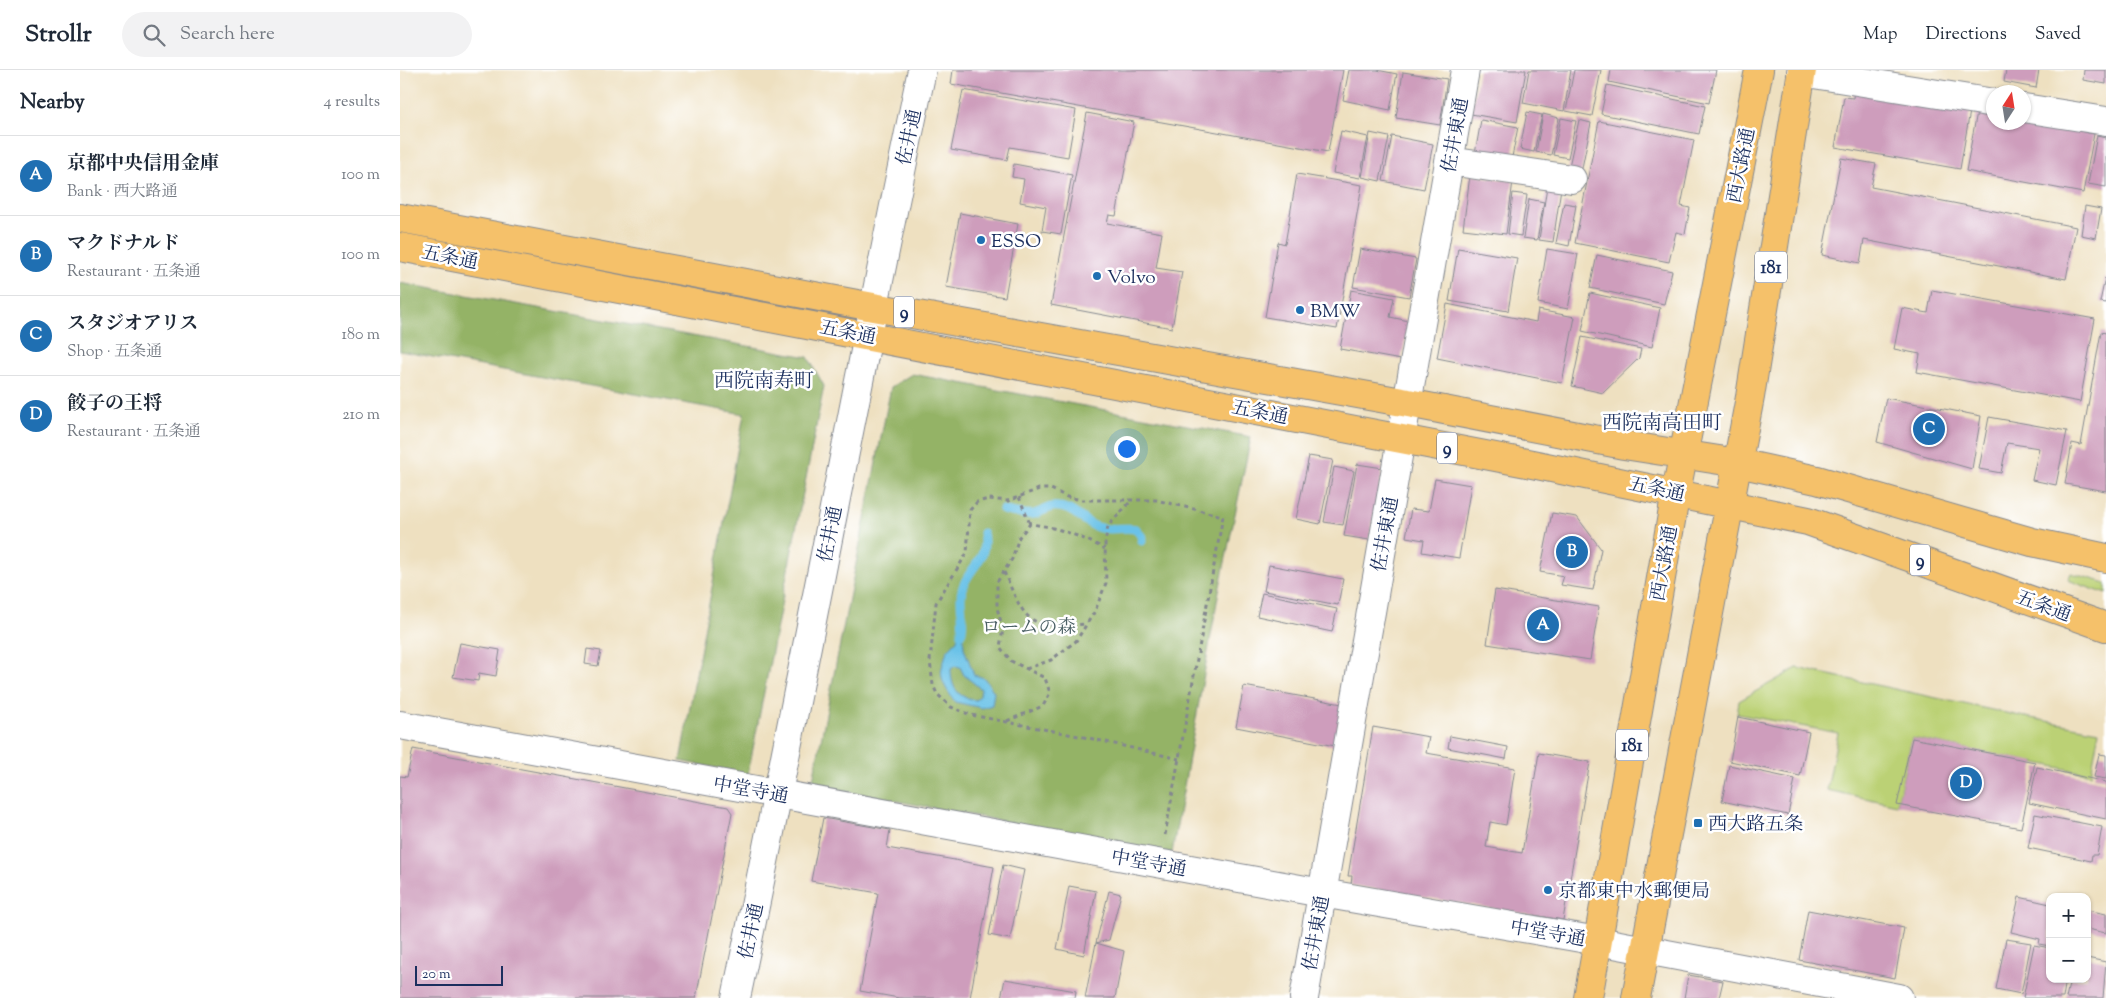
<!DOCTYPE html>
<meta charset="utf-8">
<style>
:root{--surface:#fff;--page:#f2f2f3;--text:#1f2937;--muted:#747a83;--line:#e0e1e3;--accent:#1f6fb2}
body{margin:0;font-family:"Sorts Mill Goudy","Noto Serif JP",serif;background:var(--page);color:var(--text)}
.controls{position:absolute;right:15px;bottom:15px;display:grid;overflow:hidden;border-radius:10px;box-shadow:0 1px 4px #0004}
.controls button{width:45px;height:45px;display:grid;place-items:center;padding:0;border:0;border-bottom:1px solid var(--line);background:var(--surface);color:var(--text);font:25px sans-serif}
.compass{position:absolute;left:1586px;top:15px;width:45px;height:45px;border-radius:50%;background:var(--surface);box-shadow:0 1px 4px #0004;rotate:12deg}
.scale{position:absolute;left:15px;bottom:12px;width:88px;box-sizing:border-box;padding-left:5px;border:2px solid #1b2f5e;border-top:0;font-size:14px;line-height:18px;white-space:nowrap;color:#1b2f5e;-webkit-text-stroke:4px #fff;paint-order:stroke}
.you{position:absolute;left:726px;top:378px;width:18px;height:18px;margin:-12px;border:4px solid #fff;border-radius:50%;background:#1a73e8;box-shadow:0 0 0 8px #1a73e833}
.badge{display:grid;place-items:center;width:32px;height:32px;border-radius:50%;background:var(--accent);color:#fff;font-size:16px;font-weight:700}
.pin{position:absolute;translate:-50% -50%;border:2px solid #fff;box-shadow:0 1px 5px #0006}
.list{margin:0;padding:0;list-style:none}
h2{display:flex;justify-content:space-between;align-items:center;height:65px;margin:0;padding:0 20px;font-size:21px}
h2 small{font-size:16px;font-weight:400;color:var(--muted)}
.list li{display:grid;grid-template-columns:32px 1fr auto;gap:15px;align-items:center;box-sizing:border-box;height:80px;padding:0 20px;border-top:1px solid var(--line)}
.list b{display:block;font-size:19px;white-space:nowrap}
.list p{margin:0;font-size:16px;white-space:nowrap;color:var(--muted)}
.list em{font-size:16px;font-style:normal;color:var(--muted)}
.icon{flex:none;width:28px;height:28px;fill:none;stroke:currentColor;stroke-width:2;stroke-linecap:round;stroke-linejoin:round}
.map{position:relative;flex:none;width:1706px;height:928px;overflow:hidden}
header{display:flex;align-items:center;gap:30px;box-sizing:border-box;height:70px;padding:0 25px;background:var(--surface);border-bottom:1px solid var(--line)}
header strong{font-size:24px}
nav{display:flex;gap:28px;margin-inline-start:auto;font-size:18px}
.search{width:350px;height:45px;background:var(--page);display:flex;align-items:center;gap:12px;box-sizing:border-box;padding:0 18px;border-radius:28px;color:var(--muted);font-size:19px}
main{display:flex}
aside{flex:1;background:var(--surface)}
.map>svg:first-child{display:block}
.green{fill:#bbd175;stroke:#6b806a}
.forest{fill:#94b366;stroke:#587162}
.water{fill:#6bc2e8;stroke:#4378a3;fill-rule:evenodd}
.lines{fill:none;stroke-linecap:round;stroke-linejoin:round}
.stream{stroke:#6bc2e8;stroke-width:9}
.building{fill:#ce9dbc}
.minor-casing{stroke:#84888f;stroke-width:30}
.major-casing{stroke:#84888f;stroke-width:30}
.highway-casing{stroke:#84888f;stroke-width:30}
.path{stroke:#84888f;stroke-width:3;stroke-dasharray:4 4;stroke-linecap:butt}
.minor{stroke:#fff;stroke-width:28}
.major{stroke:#f5c16b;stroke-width:28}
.highway{stroke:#f5c16b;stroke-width:28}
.poi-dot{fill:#1f6fb2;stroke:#fff;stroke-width:2}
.labels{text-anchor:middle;stroke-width:5;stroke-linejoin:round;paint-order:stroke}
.shield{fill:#fff;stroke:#5f6d8e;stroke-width:1}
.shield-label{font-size:18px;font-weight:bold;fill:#1b2f5e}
.street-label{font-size:19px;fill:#1b2f5e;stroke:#fff}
.poi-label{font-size:19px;fill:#1b2f5e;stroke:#fff;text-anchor:start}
.park-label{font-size:19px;fill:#4b6065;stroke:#fff}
.neighbourhood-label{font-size:20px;fill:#1b2f5e;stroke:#fff}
</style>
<header>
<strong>Strollr</strong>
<div class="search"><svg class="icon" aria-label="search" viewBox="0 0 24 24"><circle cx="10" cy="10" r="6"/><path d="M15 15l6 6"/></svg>Search here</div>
<nav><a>Map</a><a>Directions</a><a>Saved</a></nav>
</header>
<main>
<aside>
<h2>Nearby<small>4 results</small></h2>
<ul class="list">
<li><span class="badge">A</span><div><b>京都中央信用金庫</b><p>Bank · 西大路通</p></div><em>100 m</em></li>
<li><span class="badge">B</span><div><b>マクドナルド</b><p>Restaurant · 五条通</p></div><em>100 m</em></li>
<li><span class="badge">C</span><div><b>スタジオアリス</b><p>Shop · 五条通</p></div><em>180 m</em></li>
<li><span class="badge">D</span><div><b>餃子の王将</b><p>Restaurant · 五条通</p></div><em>210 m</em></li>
</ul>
</aside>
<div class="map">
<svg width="1706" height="928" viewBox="0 0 1706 928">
<rect width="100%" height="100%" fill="#fff"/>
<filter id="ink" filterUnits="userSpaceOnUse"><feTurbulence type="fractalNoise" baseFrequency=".02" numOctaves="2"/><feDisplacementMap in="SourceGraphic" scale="10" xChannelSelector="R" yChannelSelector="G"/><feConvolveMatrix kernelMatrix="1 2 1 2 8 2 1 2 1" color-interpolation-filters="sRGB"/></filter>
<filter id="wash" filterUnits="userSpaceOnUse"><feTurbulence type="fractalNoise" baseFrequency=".0096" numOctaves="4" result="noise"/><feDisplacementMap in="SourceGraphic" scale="20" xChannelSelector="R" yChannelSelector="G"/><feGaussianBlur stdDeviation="1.12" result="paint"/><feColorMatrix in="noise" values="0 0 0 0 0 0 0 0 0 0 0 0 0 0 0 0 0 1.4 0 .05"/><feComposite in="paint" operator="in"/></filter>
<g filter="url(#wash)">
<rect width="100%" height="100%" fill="#eee0c0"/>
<path class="green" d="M1671,503L1706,513V524L1668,510Z
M1397,598L1620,646L1699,661L1691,704L1512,668L1497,735L1427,720L1438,663L1337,644L1339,631Z"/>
<path class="forest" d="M0,213L408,287L424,316L348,704L280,691L344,344L0,281Z
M512,304L851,367L818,526L772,783L412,715L491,317Z"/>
<path class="water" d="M559,564L563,565L564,578L574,605L584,608L594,622L592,635L582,638L555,632C546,618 537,608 544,591C545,588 546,582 548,580C555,572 555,575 559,564ZM555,596L560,597L564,605L581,619L580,626L576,630C557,628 551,617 551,599Z"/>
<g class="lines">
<path class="stream" d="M603,440C613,443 624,445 634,444C640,443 646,438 652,437C673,435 680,451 697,457C710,462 723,456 736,459L742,467V471
M561,564C566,550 558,534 562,520C568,496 589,492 583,463"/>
</g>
<g id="blocks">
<path class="building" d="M553,0H943L928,82L551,14Z
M949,0H977L997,4L990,40L943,30Z
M1079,0H1126L1117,52L1071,44Z
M1129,0H1171L1164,41L1123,33Z
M1174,0H1201L1192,46L1166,41Z
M1211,0H1316L1309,33L1209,12Z
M1606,0H1639L1636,18L1604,12Z
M1684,0H1706V14L1683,10Z
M1003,2L1047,9L1040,55L996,48Z
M1207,15L1305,36L1299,64L1201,44Z
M563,20L676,40L668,87L610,77L607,90L551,80Z
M1454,20L1570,41L1560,99L1435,77L1444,27L1453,28Z
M1127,42L1142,45L1134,82L1120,79Z
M1577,42L1594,45V52H1624V50L1694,64L1683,123L1566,101Z
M687,43L734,52L716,146L709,145L707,153L762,163L756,198L782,202L772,258L651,235Z
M1143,44L1159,48L1151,85L1136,82Z
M1161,48L1176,51L1168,88L1153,85Z
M1081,50L1118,57L1111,92L1075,84Z
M1179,50L1191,53L1181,103L1168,101Z
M1199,51L1294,70L1281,136L1290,138L1285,164L1276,162L1269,192L1175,173Z
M941,61L968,67L960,108L933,103Z
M970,63L989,67L980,111L962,107Z
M1697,65L1706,67V117L1688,114Z
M992,66L1033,74L1024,119L983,111Z
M1441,88L1476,94L1471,117L1676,157L1666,209L1464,170L1460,193L1422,185Z
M614,94L672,105L661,164L642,161L646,137L620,132L624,109L612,107Z
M897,104L962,115L937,259L865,247L878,172L885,174Z
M1070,105L1113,111L1106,164L1063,159Z
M1147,116L1161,118L1153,172L1139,170Z
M1113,123L1127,125L1121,166L1108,164Z
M1129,129L1144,132L1137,170L1123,168Z
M1164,133L1176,135L1169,176L1156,173Z
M1685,136L1701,139L1696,168L1681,165Z
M560,143L618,154L605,227L546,217Z
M1058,178L1117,188L1108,241L1049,231Z
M960,179L1016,189L1009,227L953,217Z
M1147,179L1178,184L1168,239L1138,233Z
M1197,185L1272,201L1264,234L1190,218Z
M1705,208H1706V233L1700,232Z
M951,220L994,228L990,247L1009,251L1001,290L940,279Z
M1532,220L1695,249L1680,332L1517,302L1520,284L1494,279L1502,238L1528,243Z
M1190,223L1260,238L1252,277L1182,261Z
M1047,234L1136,252L1138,240L1175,247L1162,313L1037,288Z
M1701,262L1706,263V421L1665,414L1672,373L1681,375Z
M1182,267L1241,279L1239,288L1203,323L1172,316Z
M1486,328L1581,346L1572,399L1477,372Z
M1589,347L1667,361L1656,415L1632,410L1639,378L1607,373L1601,403L1579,399Z
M909,386L933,390L920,454L896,449Z
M957,394L983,398L969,470L944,466Z
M934,397L954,401L943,455L924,452Z
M1035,409L1071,415L1059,488L1022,482L1024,470L1006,467L1011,439L1029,441Z
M1152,443L1177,447L1201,479L1193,520L1161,515L1164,506L1140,502Z
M869,495L943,509L938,535L864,521Z
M1095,520L1199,537L1190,590L1087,574Z
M862,523L937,539L932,562L857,546Z
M60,573L100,580L96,606L79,603L78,611L53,607Z
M187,579L201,581L198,596L185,594Z
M844,616L942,634L935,676L836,657Z
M1338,647L1409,662L1400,706L1330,691Z
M973,657L1029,667L1026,683L1115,698L1106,755L1090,752L1086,777L1122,783L1139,683L1190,692L1163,850L951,815L952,806H948Z
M1050,666L1108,677L1106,689L1048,678Z
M1512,668L1635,692L1621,758L1497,735Z
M13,679L328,737L332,743L296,928H0V706L7,707Z
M1699,684L1706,685V709L1694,707Z
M1329,695L1395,709L1388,745L1322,731Z
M1637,697L1706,712V749L1629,733Z
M1635,744L1702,757L1697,785H1692L1691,791L1628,778Z
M423,748L490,760L487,778L594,797L570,928H499L460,921L478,823L411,811Z
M603,795L624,800L610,869L589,865Z
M669,816L696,821L684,885L657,879Z
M709,821L721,824L709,870L696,873Z
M1619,827L1650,834V876L1639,874L1640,869L1611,862Z
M1408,840L1504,858L1495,908L1399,890Z
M1687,840L1706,844V863L1687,859Z
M1606,869L1631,873L1621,924L1596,919Z
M696,873L724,881L715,928H685Z
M1634,875L1650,878V909H1666L1663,928H1623Z
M1687,888L1706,892L1703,928H1666L1670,909H1687Z
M1288,905L1323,911L1319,928H1284Z
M605,909L676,921L675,928H601Z"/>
</g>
</g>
<g filter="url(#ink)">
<use href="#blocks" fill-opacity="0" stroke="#84888f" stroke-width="1"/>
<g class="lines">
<defs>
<path id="minor" d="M1401,2L1594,33
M1624,38L1706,51
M1049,91L1172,109
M0,655L922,823L1198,871L1499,928
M336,928C401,619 457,309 522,0
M904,928L1065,0"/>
<path id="major" d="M1188,928L1276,422L1359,0
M1236,928L1350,327L1402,0"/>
<path id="highway" d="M0,148L473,237L1008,333L1224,375L1338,393L1417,410L1632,472L1706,488
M0,177L1132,394L1408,451L1706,557"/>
</defs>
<use href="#minor" class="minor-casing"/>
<use href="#major" class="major-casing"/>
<use href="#highway" class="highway-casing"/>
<path class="path" d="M619,427L630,454
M604,502C627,555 628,558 687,554
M626,599L651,590L676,571L695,541L706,513L705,473L708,456L732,430
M607,651L643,636L650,623L645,608L611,591L600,577L603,559L597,538V512L612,489L619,467L630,454C658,457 680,466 705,479
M765,765L823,446L756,430H682L667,427L651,419H639L608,431L589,429L577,432L570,440L567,483L536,533L530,591L533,615L537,624L551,637L571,645L689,668L779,689"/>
<use href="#minor" class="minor"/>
<use href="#major" class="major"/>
<use href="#highway" class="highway"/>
</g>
</g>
<g class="poi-dot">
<circle cx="581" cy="170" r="5"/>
<circle cx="697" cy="206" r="5"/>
<circle cx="900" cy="240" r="5"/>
<rect x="1293" y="748" width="10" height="10" rx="2.5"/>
<circle cx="1148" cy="820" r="5"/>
</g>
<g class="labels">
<g class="shield">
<rect x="1355" y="181.5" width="32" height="31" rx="4"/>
<rect x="494" y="226.5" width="20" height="31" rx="4"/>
<rect x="1037" y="362.5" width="20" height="31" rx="4"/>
<rect x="1510" y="474.5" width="20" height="31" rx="4"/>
<rect x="1216" y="659.5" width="32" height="31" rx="4"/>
</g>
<g class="shield-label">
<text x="1371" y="203">181</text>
<text x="504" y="248">9</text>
<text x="1047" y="384">9</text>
<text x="1520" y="496">9</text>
<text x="1232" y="681">181</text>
</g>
<g class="street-label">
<text transform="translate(1054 65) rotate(-80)" y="7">佐井東通</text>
<text transform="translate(508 67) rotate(-78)" y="7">佐井通</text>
<text transform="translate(1340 95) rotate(-79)" y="7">西大路通</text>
<text transform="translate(50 186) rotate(11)" y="7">五条通</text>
<text transform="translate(448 261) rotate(11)" y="7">五条通</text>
<text transform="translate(860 341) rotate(11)" y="7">五条通</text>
<text transform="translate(1257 418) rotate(12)" y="7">五条通</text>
<text transform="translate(429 464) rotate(-79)" y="7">佐井通</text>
<text transform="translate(984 464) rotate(-80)" y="7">佐井東通</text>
<text transform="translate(1263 493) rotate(-80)" y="7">西大路通</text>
<text transform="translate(1644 535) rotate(20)" y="7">五条通</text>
<text transform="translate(351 719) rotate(10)" y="7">中堂寺通</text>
<text transform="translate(749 792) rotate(10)" y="7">中堂寺通</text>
<text transform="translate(350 861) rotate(-78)" y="7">佐井通</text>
<text transform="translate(1148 862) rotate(10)" y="7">中堂寺通</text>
<text transform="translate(915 863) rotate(-80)" y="7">佐井東通</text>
</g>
<g class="poi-label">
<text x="591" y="177">ESSO</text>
<text x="707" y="213">Volvo</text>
<text x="910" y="247">BMW</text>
<text x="1308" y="760">西大路五条</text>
<text x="1158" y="827">京都東中水郵便局</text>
</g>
<g class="park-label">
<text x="629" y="563">ロームの森</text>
</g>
<g class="neighbourhood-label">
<text x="364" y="317">西院南寿町</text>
<text x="1262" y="359">西院南高田町</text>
</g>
</g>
</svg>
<div class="controls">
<button>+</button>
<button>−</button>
</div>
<svg class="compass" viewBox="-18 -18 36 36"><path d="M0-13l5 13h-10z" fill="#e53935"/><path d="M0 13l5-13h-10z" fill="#747a83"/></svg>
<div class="scale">20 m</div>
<div class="you"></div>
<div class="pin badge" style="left:1143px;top:555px">A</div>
<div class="pin badge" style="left:1172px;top:482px">B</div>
<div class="pin badge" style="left:1529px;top:359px">C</div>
<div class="pin badge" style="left:1566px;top:713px">D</div>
</div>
</main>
